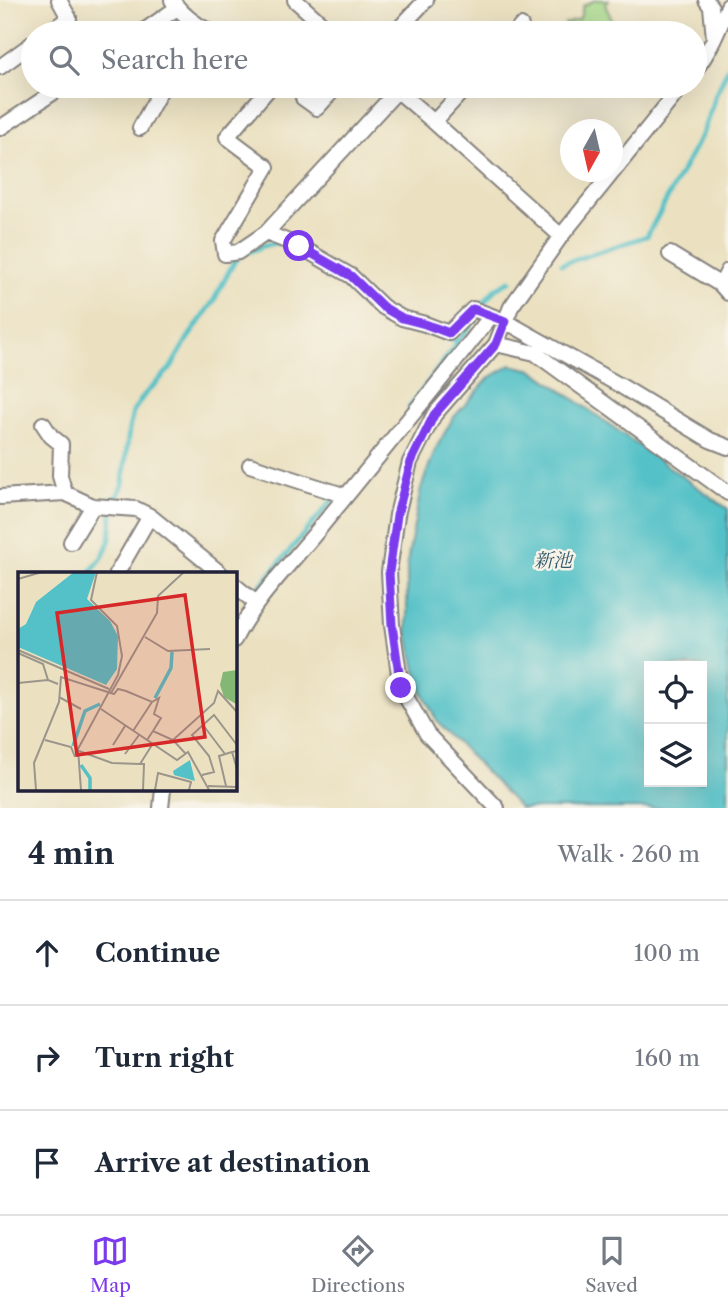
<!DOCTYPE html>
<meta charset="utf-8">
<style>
:root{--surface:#fff;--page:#f2f2f3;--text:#1f2937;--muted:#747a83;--line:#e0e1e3;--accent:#7c3aed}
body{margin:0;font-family:"Libre Caslon Text","Noto Serif JP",serif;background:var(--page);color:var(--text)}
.controls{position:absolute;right:21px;bottom:21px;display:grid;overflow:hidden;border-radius:0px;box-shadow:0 7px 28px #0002}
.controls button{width:63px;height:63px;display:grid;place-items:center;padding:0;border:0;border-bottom:2px solid var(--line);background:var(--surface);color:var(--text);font:35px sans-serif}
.compass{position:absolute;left:560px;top:119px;width:63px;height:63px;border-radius:50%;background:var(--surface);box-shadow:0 7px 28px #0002;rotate:188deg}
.stop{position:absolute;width:21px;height:21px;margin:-16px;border:5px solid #7c3aed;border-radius:50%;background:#fff}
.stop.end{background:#7c3aed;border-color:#fff;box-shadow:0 2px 7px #0008}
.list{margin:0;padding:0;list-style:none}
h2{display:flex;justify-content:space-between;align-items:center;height:91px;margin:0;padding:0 28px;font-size:30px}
h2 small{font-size:23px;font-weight:400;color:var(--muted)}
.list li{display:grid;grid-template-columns:46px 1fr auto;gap:21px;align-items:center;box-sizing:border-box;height:105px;padding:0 28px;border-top:2px solid var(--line)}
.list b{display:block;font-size:26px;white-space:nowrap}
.list em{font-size:23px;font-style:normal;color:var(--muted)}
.icon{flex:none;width:38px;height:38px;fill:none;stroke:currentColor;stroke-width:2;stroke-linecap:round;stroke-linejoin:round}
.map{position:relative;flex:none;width:728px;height:808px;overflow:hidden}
.search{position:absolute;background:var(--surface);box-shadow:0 7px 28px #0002;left:21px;right:21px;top:21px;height:77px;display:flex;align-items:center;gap:18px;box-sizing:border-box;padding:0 24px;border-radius:38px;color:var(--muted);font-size:26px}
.sheet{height:406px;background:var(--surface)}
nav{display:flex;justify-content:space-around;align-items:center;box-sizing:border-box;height:98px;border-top:2px solid var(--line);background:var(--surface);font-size:19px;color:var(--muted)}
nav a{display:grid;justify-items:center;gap:4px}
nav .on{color:var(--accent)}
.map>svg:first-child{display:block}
.green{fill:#a4d787;stroke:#637c61;stroke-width:2}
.water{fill:#53c1c7;stroke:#3a7281;stroke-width:2;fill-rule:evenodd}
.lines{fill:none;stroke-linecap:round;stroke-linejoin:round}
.stream{stroke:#53c1c7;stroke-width:5}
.minor-casing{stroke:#86827e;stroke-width:18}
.minor{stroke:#fff;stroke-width:14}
.route{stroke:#7c3aed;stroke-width:9}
.labels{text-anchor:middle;stroke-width:5;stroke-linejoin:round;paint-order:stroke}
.water-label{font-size:19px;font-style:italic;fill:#335a6c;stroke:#f7f3e8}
.inset-river{fill:none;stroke:#53c1c7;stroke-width:3.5}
.inset-road{fill:none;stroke:#9b958b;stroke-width:2}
.view{fill:#d62828;fill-opacity:0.15;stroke:#d62828;stroke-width:3.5}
.inset-edge{fill:none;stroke:#22223b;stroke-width:3.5}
</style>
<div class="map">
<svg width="728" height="808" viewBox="0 0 728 808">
<rect width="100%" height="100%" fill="#f7f3e8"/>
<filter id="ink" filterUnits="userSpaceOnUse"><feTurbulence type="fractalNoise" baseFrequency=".0143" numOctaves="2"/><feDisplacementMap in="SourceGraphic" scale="14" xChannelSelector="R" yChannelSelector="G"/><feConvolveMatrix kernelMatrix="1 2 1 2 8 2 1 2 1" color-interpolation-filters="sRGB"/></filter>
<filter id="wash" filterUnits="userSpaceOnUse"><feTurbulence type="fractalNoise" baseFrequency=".00686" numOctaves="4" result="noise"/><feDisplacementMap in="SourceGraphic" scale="28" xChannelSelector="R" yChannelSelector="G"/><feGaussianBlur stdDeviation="1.57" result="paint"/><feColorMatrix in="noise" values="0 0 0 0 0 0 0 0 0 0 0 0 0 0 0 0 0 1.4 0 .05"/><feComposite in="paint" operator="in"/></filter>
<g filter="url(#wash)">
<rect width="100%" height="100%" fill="#ebe1c1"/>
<path class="green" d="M595,0H609L605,5L612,20L599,33H571L565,24L580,19L583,6Z"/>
<path class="water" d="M511,365L533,370L728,509V808H520L437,721L420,688L407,631V563L421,488L435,450L453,418L489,378ZM649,666H702V782H649Z"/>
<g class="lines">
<path class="stream" d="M249,252C258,248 269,242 279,243
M562,264L647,236L703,132L716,94L728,68
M484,303L495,289L510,281
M447,338L458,341
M409,408L476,318
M111,500L118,495L123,484L129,429L133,412L144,395L170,369L188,338L213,302L234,262L240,256
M90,573L103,556L110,539L112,514
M255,592L334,498"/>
</g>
</g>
<g filter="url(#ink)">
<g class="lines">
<defs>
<path id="minor" d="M172,0C182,15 196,25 212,33
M295,0L332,33
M706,0L711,7L714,38
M48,33L69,18L59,0
M141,33L177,8
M395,33L426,0
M515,33L521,26
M0,67L33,43
M695,70C710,51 719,29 728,6
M271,86L227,137L267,167L223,241L225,254L238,252L266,233L299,246L351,276L383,307L402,318L425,324L449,333L473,309L505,321L621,386L710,440L728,447
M392,86L434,122L561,236
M303,98L317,108L337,86
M434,122L467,86
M0,128L63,86
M140,128L163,86
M266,233L397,91
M670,254L721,285L728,293
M721,285L728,271
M496,344L535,353L728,493
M43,424L51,436L61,444L60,476L65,493
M250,465L346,496
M0,497L65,493L93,506L136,509L150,516L220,573
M71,542L93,506
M117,573L150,516
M234,585L256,603
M234,640C256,597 289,566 319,529C377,458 435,388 491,316
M161,808L163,789
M497,808L427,734L401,688L392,625L389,572L397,515L410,462L434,415L496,344L511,307L561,236L682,86"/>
</defs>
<use href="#minor" class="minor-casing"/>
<use href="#minor" class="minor"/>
</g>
</g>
<g class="lines" filter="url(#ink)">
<path class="route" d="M299,246L351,276L383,307L402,318L425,324L449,333L473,309L505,321L496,344L434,415L411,462L397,515L389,572L392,625L401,688"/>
</g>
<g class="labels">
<g class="water-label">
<text x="553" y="567">新池</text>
</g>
</g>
<g transform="translate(18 572)">
<rect width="219" height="219" fill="#ebe1c1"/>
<path d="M219,98V131L218,132L206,125L202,113L205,100Z" fill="#83b874"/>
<path d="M56,0H78L69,27L92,49L100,64L99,97L88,113L0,75V57L8,52L18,30ZM172,188L177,209L156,203L155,199Z" fill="#53c1c7"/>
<path class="inset-river" d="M137,126L153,96L154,80M55,174L67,139L82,132M63,193L72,206V218"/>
<path class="inset-road" d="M0,7L24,0M127,65L150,79L192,77M0,78L91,117M0,81L25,92L30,108L40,112M0,111L30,108M93,121L139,41L140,24L166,0M41,125L63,137M83,137L159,188L170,180L191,218M185,153L207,182M115,159L134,130M27,168L53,175L57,185M129,168L135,159L155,168L167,181M155,168L196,131L200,119L219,140M95,173L107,154M61,179L94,191L122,192M219,179L214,180L219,197M107,182L121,163M184,203L196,200L191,184L174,163L196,143L219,173M190,214L219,215M208,214L201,184L214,180M18,218L16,191L41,130L43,105L96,122L100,117L108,119L134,130L141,126L136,142L143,146L135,159M63,218L60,177L100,103L104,84L99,54L73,28L79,0M125,218L126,192H122L134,173M137,218L140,201L173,210L171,218"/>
<path class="view" d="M167,23L187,165L59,183L39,41Z"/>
<rect width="219" height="219" class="inset-edge"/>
</g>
</svg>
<div class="controls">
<button><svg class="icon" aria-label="locate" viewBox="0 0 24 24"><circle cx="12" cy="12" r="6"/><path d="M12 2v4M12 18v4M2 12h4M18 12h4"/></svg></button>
<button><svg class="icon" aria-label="layers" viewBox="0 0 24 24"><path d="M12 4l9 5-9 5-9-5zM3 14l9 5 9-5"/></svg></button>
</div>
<svg class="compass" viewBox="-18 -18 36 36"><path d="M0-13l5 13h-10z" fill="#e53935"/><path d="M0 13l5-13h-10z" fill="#747a83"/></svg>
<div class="stop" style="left:299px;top:246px"></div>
<div class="stop end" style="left:401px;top:688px"></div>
<div class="search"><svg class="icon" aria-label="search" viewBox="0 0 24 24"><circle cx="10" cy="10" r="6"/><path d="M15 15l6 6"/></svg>Search here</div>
</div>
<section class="sheet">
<h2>4 min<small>Walk · 260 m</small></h2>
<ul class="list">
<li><svg class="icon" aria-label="ahead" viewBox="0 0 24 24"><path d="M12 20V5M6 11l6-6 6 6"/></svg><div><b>Continue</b></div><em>100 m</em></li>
<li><svg class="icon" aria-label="right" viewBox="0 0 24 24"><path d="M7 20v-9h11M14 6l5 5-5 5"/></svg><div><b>Turn right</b></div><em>160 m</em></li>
<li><svg class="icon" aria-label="arrive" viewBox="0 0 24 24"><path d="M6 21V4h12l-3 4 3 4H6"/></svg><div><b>Arrive at destination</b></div></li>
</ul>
</section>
<nav>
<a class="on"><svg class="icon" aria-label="map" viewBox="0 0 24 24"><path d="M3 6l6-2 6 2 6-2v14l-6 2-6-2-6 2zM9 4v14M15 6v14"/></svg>Map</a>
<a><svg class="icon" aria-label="directions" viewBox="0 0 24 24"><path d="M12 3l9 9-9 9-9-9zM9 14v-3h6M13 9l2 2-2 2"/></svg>Directions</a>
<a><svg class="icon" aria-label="saved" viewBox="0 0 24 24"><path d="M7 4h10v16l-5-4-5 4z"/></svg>Saved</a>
</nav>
